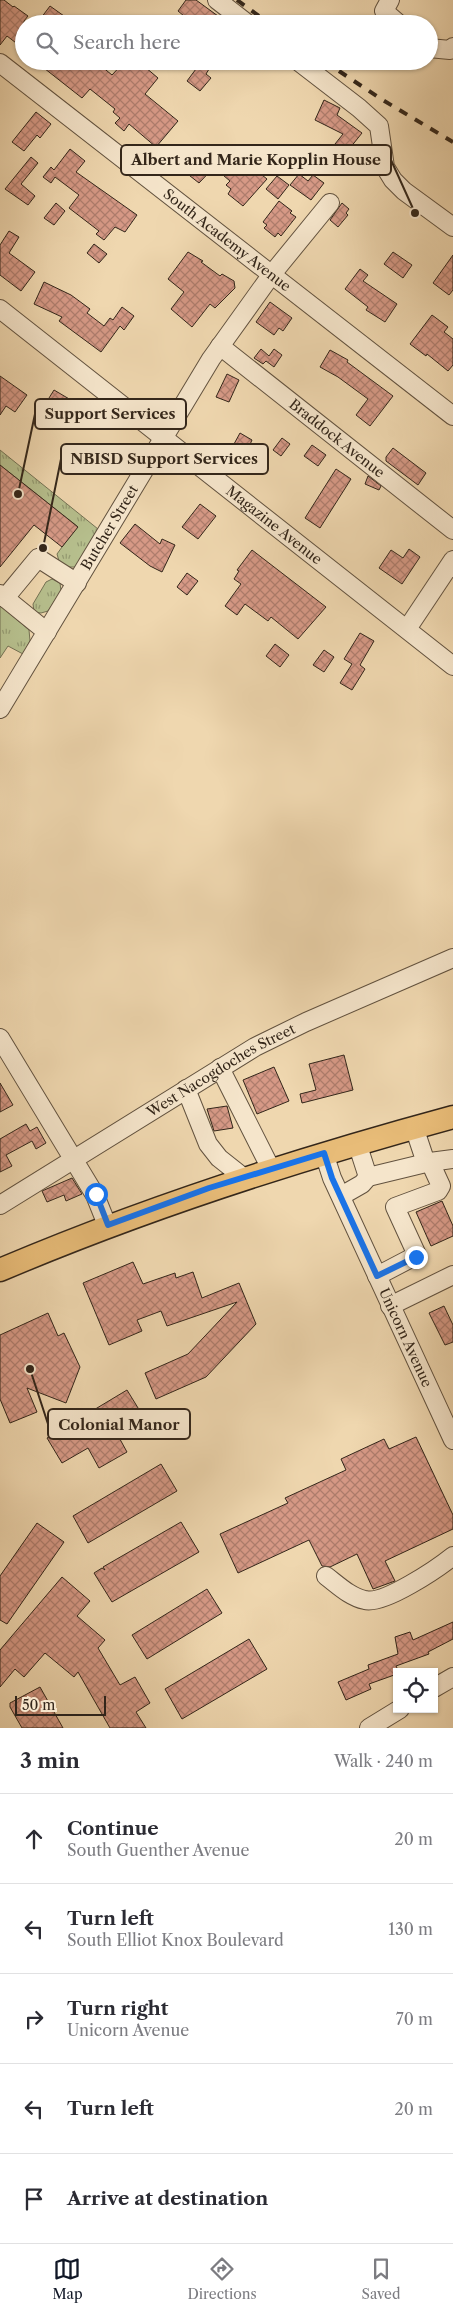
<!DOCTYPE html>
<meta charset="utf-8">
<style>
:root{--surface:#fff;--page:#f7f7f7;--text:#2b2b33;--muted:#7c7c81;--line:#e1e1e2;--accent:#111827}
body{margin:0;font-family:"Libre Caslon Text",serif;background:var(--page);color:var(--text)}
.controls{position:absolute;right:15px;bottom:15px;display:grid;overflow:hidden;border-radius:0px;box-shadow:0 1px 4px #0004}
.controls button{width:45px;height:45px;display:grid;place-items:center;padding:0;border:0;border-bottom:1px solid var(--line);background:var(--surface);color:var(--text);font:25px sans-serif}
.scale{position:absolute;left:15px;bottom:12px;width:91px;box-sizing:border-box;padding-left:5px;border:2px solid #33261a;border-top:0;font-size:14px;line-height:18px;white-space:nowrap;color:#33261a;-webkit-text-stroke:4px #f5e5cb;paint-order:stroke}
.stop{position:absolute;width:15px;height:15px;margin:-11px;border:4px solid #1a73e8;border-radius:50%;background:#fff}
.stop.end{background:#1a73e8;border-color:#fff;box-shadow:0 1px 5px #0008}
.list{margin:0;padding:0;list-style:none}
h2{display:flex;justify-content:space-between;align-items:center;height:65px;margin:0;padding:0 20px;font-size:21px}
h2 small{font-size:16px;font-weight:400;color:var(--muted)}
.list li{display:grid;grid-template-columns:32px 1fr auto;gap:15px;align-items:center;box-sizing:border-box;height:90px;padding:0 20px;border-top:1px solid var(--line)}
.list b{display:block;font-size:19px;white-space:nowrap}
.list p{margin:0;font-size:16px;white-space:nowrap;color:var(--muted)}
.list em{font-size:16px;font-style:normal;color:var(--muted)}
.icon{flex:none;width:28px;height:28px;fill:none;stroke:currentColor;stroke-width:2;stroke-linecap:round;stroke-linejoin:round}
.map{position:relative;flex:none;width:453px;height:1728px;overflow:hidden}
.search{position:absolute;background:var(--surface);box-shadow:0 1px 4px #0004;left:15px;right:15px;top:15px;height:55px;display:flex;align-items:center;gap:12px;box-sizing:border-box;padding:0 18px;border-radius:28px;color:var(--muted);font-size:19px}
.sheet{height:515px;background:var(--surface)}
nav{display:flex;justify-content:space-around;align-items:center;box-sizing:border-box;height:70px;border-top:1px solid var(--line);background:var(--surface);font-size:14px;color:var(--muted)}
nav a{display:grid;justify-items:center;gap:2px}
nav .on{color:var(--accent)}
.map>svg:first-child{display:block}
.grass{fill:url(#grass-tufts);stroke:#747254}
.building{fill:url(#building-cross-hatch);stroke:#33261a}
.lines{fill:none;stroke-linecap:round;stroke-linejoin:round}
.minor-casing{stroke:#62523f;stroke-width:20}
.major-casing{stroke:#33261a;stroke-width:25}
.minor{stroke:#f5e5cb;stroke-width:18}
.major{stroke:#e8bc78;stroke-width:22}
.rail{stroke:#33261a;stroke-width:4;stroke-dasharray:9 9;stroke-linecap:butt}
.route{stroke:#1a73e8;stroke-width:6}
.labels{text-anchor:middle;stroke-width:5;stroke-linejoin:round;paint-order:stroke}
.street-label{font-size:14px;fill:#33261a;stroke:#f5e5cb}
.leader{fill:none;stroke:#33261a;stroke-width:2}
.callout-dot{fill:#33261a;stroke:#f5e5cb;stroke-width:2}
.callout{fill:#f5e5cb;stroke:#33261a;stroke-width:2}
.callout-label{font-size:15px;text-anchor:middle;font-weight:bold;fill:#33261a}
</style>
<div class="map">
<svg width="453" height="1728" viewBox="0 0 453 1728">
<defs>
<pattern id="grass-tufts" width="24" height="20" patternUnits="userSpaceOnUse" patternTransform="scale(1.25)"><rect width="24" height="20" fill="#b6bf8d"/><path d="M3 7l-1-3M5 7V3M7 7l1-3M15 17l-1-3M17 17v-4M19 17l1-3" fill="none" stroke="#959b72"/></pattern>
<pattern id="building-cross-hatch" width="8" height="8" patternUnits="userSpaceOnUse" patternTransform="scale(1.25)"><rect width="8" height="8" fill="#d69986"/><path d="M0 0l8 8M0 8l8-8" fill="none" stroke="#ae7d6d"/></pattern>
</defs>
<rect width="100%" height="100%" fill="#efd7af"/>
<filter id="stains"><feTurbulence type="fractalNoise" baseFrequency=".004" numOctaves="4"/><feColorMatrix values="0 0 0 0 .2 0 0 0 0 .09 0 0 0 0 .02 0 0 0 .5 -.17"/></filter>
<radialGradient id="worn" r=".72"><stop offset=".6" stop-color="#630" stop-opacity="0"/><stop offset="1" stop-color="#630" stop-opacity=".3"/></radialGradient>
<path class="grass" d="M0,450L98,529L76,567H67L59,561L57,554L77,526L0,465Z
M52,579L60,583L61,591L48,611L41,613L34,612L33,604L46,582Z
M0,605L29,630L30,641L23,654L8,646L0,658Z"/>
<path class="building" d="M0,0H4L13,7L14,6L28,16L24,21V49L7,36L0,45Z
M186,0H196L229,24H179L184,16L178,11Z
M50,6L64,16L58,24H49L41,18Z
M35,61H95L112,75L125,61H133L143,70L145,67L158,78L145,94L178,121L156,147L129,124L124,131L115,123L120,118L113,112L115,109L90,89L82,98Z
M202,61H214L206,74L211,78L200,91L187,81Z
M324,100L340,108L337,115L362,133L346,153L335,144L343,134L315,120Z
M36,112L51,124L40,138L37,135L24,151L12,142Z
M70,149L85,161L76,172L137,215L125,232L115,227L104,240L96,234L99,231L69,208L79,195L55,177L51,183L43,177L51,167L54,170Z
M203,150L219,162L199,183L185,172Z
M232,151L267,179L243,206L228,194L231,189L226,185L230,181L217,170Z
M31,157L38,163L21,184L35,196L28,205L5,189Z
M299,174L308,181L313,175L324,183L311,200L290,185Z
M277,176L289,185L278,199L266,189Z
M279,201L292,211L290,213L296,217L281,236L278,233L275,237L264,228L267,225L263,222Z
M56,203L65,211L54,225L44,218Z
M342,203L349,209L346,213L348,215L338,227L330,220Z
M9,231L19,237L9,253L35,272L21,291L0,275V245Z
M94,244L107,254L99,263L87,253Z
M188,252L203,261L201,262L220,276L222,274L234,281L235,288L215,308L210,304L192,327L171,309L184,292L168,279Z
M393,252L412,265L403,278L384,264Z
M453,255V290L449,295L433,283Z
M360,269L368,275L363,281L397,304L385,322L366,310L368,307L345,289Z
M44,282L71,295L90,309L87,313L104,326L110,318L113,320L122,307L134,316L124,330L120,326L101,352L59,321L62,317L34,304Z
M270,302L292,318L283,331L279,328L274,335L256,322Z
M432,315L448,327L444,332L453,339V365L448,371L427,354L426,356L410,344Z
M261,349L269,356L274,349L282,355L274,367L266,361L263,364L254,358Z
M330,350L348,360L347,362L393,396L370,426L356,415L368,399L338,377L320,367Z
M227,374L239,380L229,402L216,397Z
M0,376L27,395L15,412L6,406L0,415Z
M54,390L76,403L60,428L39,414Z
M240,433L252,440L248,449L250,450L243,464L228,455Z
M282,438L290,444L281,456L273,450Z
M312,445L326,455L318,466L304,456Z
M393,448L426,473L418,485L386,461V457Z
M0,465L78,527L62,547L34,525L0,567Z
M336,469L351,479L320,528L305,518Z
M368,476L381,486L379,490L365,484Z
M200,504L216,516L198,539L182,527Z
M135,524L160,544L162,539L175,545L162,572L150,566L120,543Z
M409,549L420,557L402,584L379,568L391,550L403,558Z
M252,550L326,607L298,639L271,617L268,621L245,604L237,615L225,606L241,584L234,579L239,571L237,570Z
M187,573L198,581L187,595L177,587Z
M360,633L374,641L360,665L365,669L352,690L340,683L352,664L344,659Z
M275,644L289,655L280,667L266,656Z
M324,650L334,657L324,672L313,665Z
M344,1055L353,1090L302,1103L300,1094L316,1090L309,1064Z
M274,1067L289,1101L257,1114L243,1080Z
M0,1083L13,1105L0,1112Z
M227,1106L233,1128L214,1131L207,1109Z
M26,1124L30,1131L37,1127L46,1143L36,1149L32,1141L6,1155L12,1166L0,1172V1139Z
M72,1178L82,1194L66,1201L64,1195L47,1202L42,1191Z
M442,1201L453,1226V1236L431,1246L416,1212Z
M133,1262L143,1284L175,1273L176,1278L193,1272L202,1298L239,1283L256,1324L206,1377L156,1399L145,1373L188,1354L237,1302L167,1326L161,1311L137,1320L142,1331L109,1345L83,1283Z
M444,1306L453,1325V1342L445,1345L429,1313Z
M48,1313L58,1336L64,1333L80,1367L66,1403L27,1388L37,1412L10,1423L0,1399V1335Z
M127,1390L143,1416L116,1432L127,1452L99,1468L88,1448L62,1463L47,1438Z
M416,1437L453,1515V1529L385,1561L395,1581L373,1589L357,1554L330,1567L322,1566L309,1540L238,1573L220,1534L288,1503L285,1498L346,1470L341,1459L384,1439L389,1449Z
M161,1464L177,1491L88,1543L73,1516Z
M181,1522L199,1552L112,1602L94,1573L102,1568L105,1570L103,1567Z
M37,1523L64,1542L7,1624L0,1620V1576Z
M62,1577L90,1601L77,1616L105,1640L98,1648L120,1685L135,1677L150,1703L136,1712L146,1728H110L78,1672L74,1677L45,1653L24,1677L15,1669L0,1687V1650Z
M207,1589L222,1613L147,1659L132,1635Z
M453,1622V1639L428,1652L429,1654L396,1666L399,1672L397,1674L369,1684L371,1689L346,1700L338,1682L369,1669L368,1665L398,1654L395,1637L410,1632L413,1640Z
M249,1639L267,1669L182,1719L165,1689Z
M40,1687L63,1728H22L10,1707V1703Z"/>
<g class="lines">
<defs>
<g id="minor">
<path d="M217,0L248,24"/>
<path d="M390,0L384,11L399,24"/>
<path d="M429,48L450,50L453,47"/>
<path d="M298,61L359,108L379,126L385,167L393,180L404,191L453,227"/>
<path id="s1" d="M0,63L453,416"/>
<path id="s2" d="M0,309L453,666"/>
<path id="s3" d="M220,346L453,530"/>
<path d="M0,594L47,632"/>
<path d="M5,598L38,558L77,583"/>
<path d="M407,629L453,560"/>
<path id="s4" d="M0,709L211,359L272,274L330,203"/>
<path d="M0,1038L95,1195L107,1225"/>
<path d="M220,1068L271,1169"/>
<path d="M186,1089L208,1144L219,1158L243,1177"/>
<path d="M414,1127L426,1163"/>
<path d="M357,1143L368,1177L430,1162L453,1159"/>
<path id="s5" d="M324,1153L332,1178L453,1440"/>
<path d="M341,1196L362,1184L368,1177"/>
<path id="s6" d="M0,1205L255,1047L306,1022L453,958"/>
<path d="M377,1276L417,1255L395,1207L438,1191L441,1186L430,1162"/>
<path d="M390,1306L453,1275"/>
<path d="M326,1576C338,1585 350,1597 365,1600C384,1605 438,1568 453,1556"/>
<path d="M434,1688L453,1677"/>
<path d="M369,1728L400,1709"/>
</g>
<path id="major" d="M0,1270C148,1207 298,1159 453,1117"/>
</defs>
<use href="#minor" class="minor-casing"/>
<use href="#major" class="major-casing"/>
<use href="#minor" class="minor"/>
<use href="#major" class="major"/>
<path class="rail" d="M237,0L270,24
M324,61L381,99L453,142"/>
</g>
<g class="lines">
<path class="route" d="M96,1194L108,1225L209,1188L324,1153L332,1178L377,1276L416,1257"/>
</g>
<g class="labels">
<g class="street-label">
<text dy="5" stroke="none"><textPath href="#s1" startOffset="288">South Academy Avenue</textPath></text>
<text dy="5" stroke="none"><textPath href="#s3" startOffset="149">Braddock Avenue</textPath></text>
<text dy="5" stroke="none"><textPath href="#s2" startOffset="349">Magazine Avenue</textPath></text>
<text dy="5" stroke="none"><textPath href="#s4" startOffset="212">Butcher Street</textPath></text>
<text dy="5" stroke="none"><textPath href="#s6" startOffset="259">West Nacogdoches Street</textPath></text>
<text dy="5" stroke="none"><textPath href="#s5" startOffset="202">Unicorn Avenue</textPath></text>
</g>
</g>
<path class="leader" d="M415 213L391 160M18 494L35 414M43 548L61 459M30 1369L48 1424"/>
<g class="callout-dot">
<circle cx="415" cy="213" r="5"/>
<circle cx="18" cy="494" r="5"/>
<circle cx="43" cy="548" r="5"/>
<circle cx="30" cy="1369" r="5"/>
</g>
<g class="callout">
<rect x="121" y="145" width="270" height="30" rx="5"/>
<rect x="35" y="399" width="151" height="30" rx="5"/>
<rect x="61" y="444" width="207" height="30" rx="5"/>
<rect x="48" y="1409" width="142" height="30" rx="5"/>
</g>
<g class="callout-label">
<text x="256" y="165">Albert and Marie Kopplin House</text>
<text x="110" y="419">Support Services</text>
<text x="164" y="464">NBISD Support Services</text>
<text x="119" y="1430">Colonial Manor</text>
</g>
<rect width="100%" height="100%" filter="url(#stains)"/>
<rect width="100%" height="100%" fill="url(#worn)"/>
</svg>
<div class="controls">
<button><svg class="icon" aria-label="locate" viewBox="0 0 24 24"><circle cx="12" cy="12" r="6"/><path d="M12 2v4M12 18v4M2 12h4M18 12h4"/></svg></button>
</div>
<div class="scale">50 m</div>
<div class="stop" style="left:96px;top:1194px"></div>
<div class="stop end" style="left:416px;top:1257px"></div>
<div class="search"><svg class="icon" aria-label="search" viewBox="0 0 24 24"><circle cx="10" cy="10" r="6"/><path d="M15 15l6 6"/></svg>Search here</div>
</div>
<section class="sheet">
<h2>3 min<small>Walk · 240 m</small></h2>
<ul class="list">
<li><svg class="icon" aria-label="ahead" viewBox="0 0 24 24"><path d="M12 20V5M6 11l6-6 6 6"/></svg><div><b>Continue</b><p>South Guenther Avenue</p></div><em>20 m</em></li>
<li><svg class="icon" aria-label="left" viewBox="0 0 24 24"><path d="M17 20v-9H6M10 6l-5 5 5 5"/></svg><div><b>Turn left</b><p>South Elliot Knox Boulevard</p></div><em>130 m</em></li>
<li><svg class="icon" aria-label="right" viewBox="0 0 24 24"><path d="M7 20v-9h11M14 6l5 5-5 5"/></svg><div><b>Turn right</b><p>Unicorn Avenue</p></div><em>70 m</em></li>
<li><svg class="icon" aria-label="left" viewBox="0 0 24 24"><path d="M17 20v-9H6M10 6l-5 5 5 5"/></svg><div><b>Turn left</b></div><em>20 m</em></li>
<li><svg class="icon" aria-label="arrive" viewBox="0 0 24 24"><path d="M6 21V4h12l-3 4 3 4H6"/></svg><div><b>Arrive at destination</b></div></li>
</ul>
</section>
<nav>
<a class="on"><svg class="icon" aria-label="map" viewBox="0 0 24 24"><path d="M3 6l6-2 6 2 6-2v14l-6 2-6-2-6 2zM9 4v14M15 6v14"/></svg>Map</a>
<a><svg class="icon" aria-label="directions" viewBox="0 0 24 24"><path d="M12 3l9 9-9 9-9-9zM9 14v-3h6M13 9l2 2-2 2"/></svg>Directions</a>
<a><svg class="icon" aria-label="saved" viewBox="0 0 24 24"><path d="M7 4h10v16l-5-4-5 4z"/></svg>Saved</a>
</nav>
